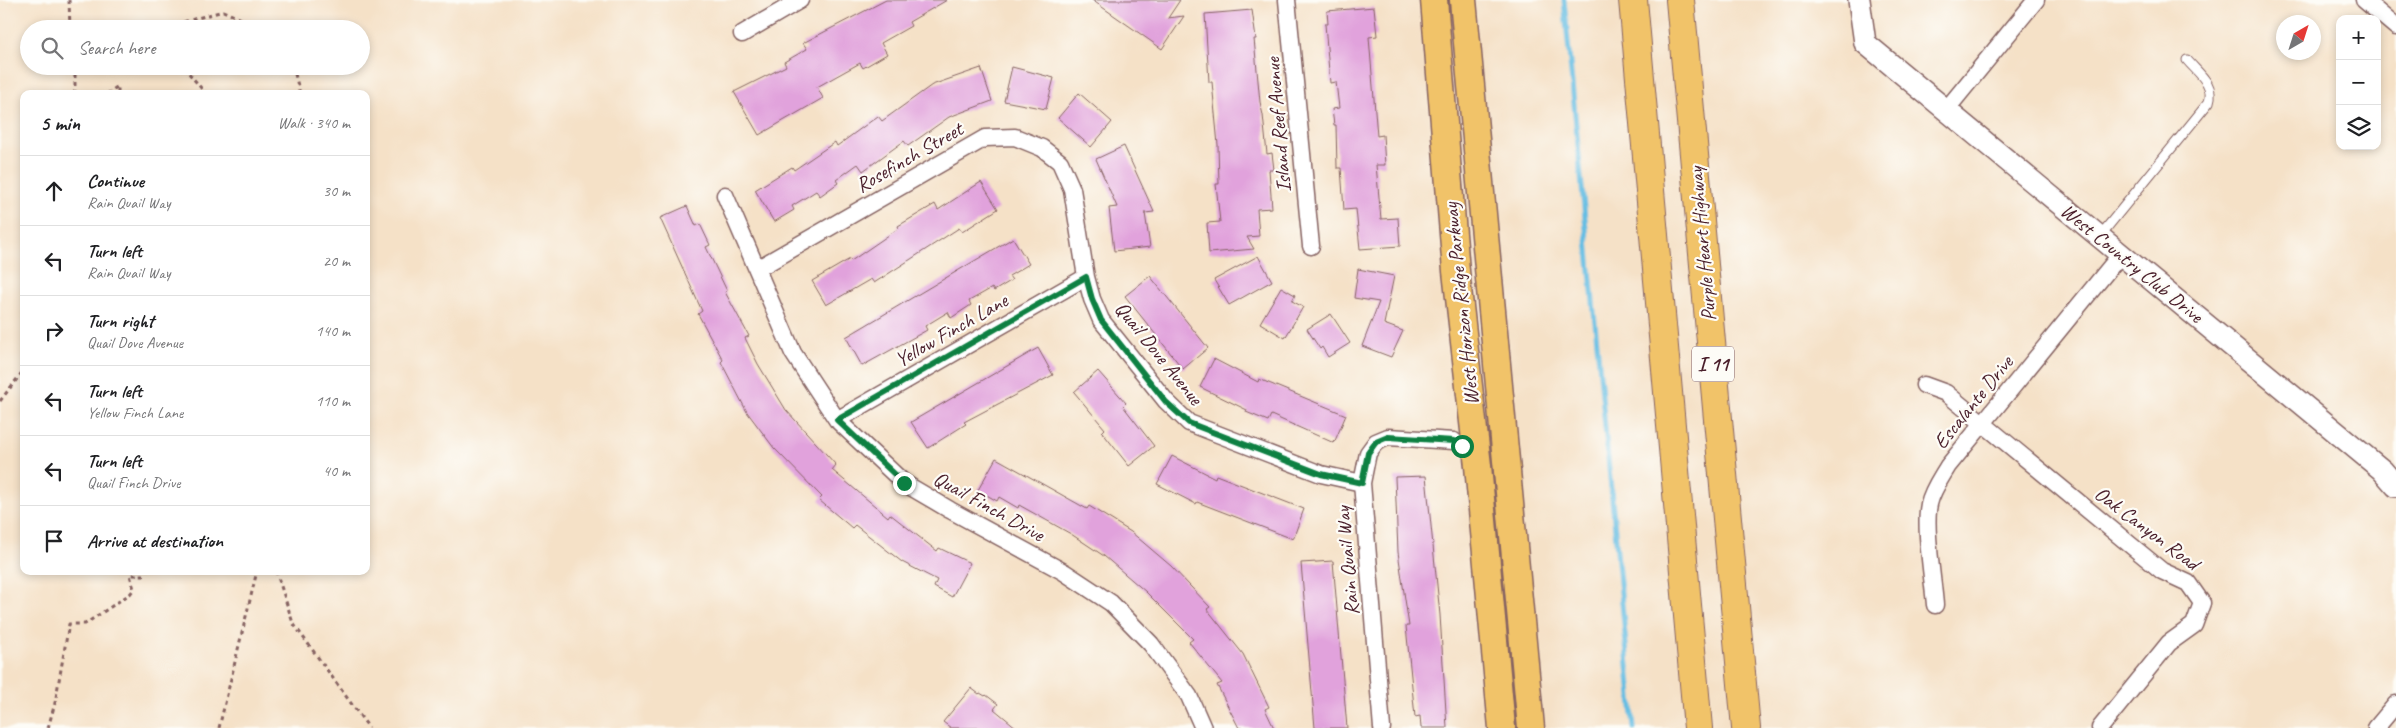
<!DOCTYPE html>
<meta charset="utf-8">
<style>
:root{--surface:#fff;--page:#f6f6f6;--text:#202124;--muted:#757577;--line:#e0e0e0}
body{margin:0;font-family:Caveat,sans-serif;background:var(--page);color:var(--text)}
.controls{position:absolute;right:15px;top:15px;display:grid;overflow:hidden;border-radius:10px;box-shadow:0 2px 8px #0003}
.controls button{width:45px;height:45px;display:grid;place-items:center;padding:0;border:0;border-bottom:1px solid var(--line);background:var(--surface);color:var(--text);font:25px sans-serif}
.compass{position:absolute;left:2276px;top:15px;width:45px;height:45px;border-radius:50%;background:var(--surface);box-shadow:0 2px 8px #0003;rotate:39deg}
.stop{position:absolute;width:15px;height:15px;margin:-11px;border:4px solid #0b8043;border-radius:50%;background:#fff}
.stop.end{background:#0b8043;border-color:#fff;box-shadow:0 1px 5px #0008}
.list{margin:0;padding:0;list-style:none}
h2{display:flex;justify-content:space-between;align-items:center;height:65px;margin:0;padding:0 20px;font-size:21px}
h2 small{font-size:16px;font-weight:400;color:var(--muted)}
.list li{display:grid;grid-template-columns:32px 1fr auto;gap:15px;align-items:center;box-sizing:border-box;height:70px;padding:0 20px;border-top:1px solid var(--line)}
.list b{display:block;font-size:19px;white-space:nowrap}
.list p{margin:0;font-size:16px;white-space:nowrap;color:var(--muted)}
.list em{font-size:16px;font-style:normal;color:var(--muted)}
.icon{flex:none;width:28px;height:28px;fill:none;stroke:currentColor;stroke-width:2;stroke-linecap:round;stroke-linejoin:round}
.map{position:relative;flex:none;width:2396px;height:728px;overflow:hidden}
.search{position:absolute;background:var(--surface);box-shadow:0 2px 8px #0003;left:20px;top:20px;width:350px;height:55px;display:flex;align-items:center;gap:12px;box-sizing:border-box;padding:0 18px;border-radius:28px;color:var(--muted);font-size:19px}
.panel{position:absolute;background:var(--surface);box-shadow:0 2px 8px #0003;left:20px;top:90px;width:350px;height:485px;border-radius:10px}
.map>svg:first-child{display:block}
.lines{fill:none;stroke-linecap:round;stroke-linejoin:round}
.stream{stroke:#66bee3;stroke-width:5}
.building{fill:#e1a2dc}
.service-casing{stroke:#866362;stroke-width:11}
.minor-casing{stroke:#866362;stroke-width:19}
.tertiary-casing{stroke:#866362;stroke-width:24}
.primary-casing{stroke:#866362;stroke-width:29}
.motorway-casing{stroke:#866362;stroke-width:30}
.path{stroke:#866362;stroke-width:3;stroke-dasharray:4 4;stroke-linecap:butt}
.service{stroke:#fff;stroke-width:9}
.minor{stroke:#fff;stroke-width:16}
.tertiary{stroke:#fff;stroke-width:21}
.primary{stroke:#f1c369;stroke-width:26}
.motorway{stroke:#f1c369;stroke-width:28}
.route{stroke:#0b8043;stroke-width:6}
.labels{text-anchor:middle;stroke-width:4.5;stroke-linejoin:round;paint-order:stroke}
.shield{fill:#fdfcf7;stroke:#806168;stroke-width:1}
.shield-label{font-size:20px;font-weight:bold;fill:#4a1f2b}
.street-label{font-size:21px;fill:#4a1f2b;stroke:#fdfcf7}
</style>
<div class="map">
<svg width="2396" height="728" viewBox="0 0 2396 728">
<rect width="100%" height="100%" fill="#fdfcf7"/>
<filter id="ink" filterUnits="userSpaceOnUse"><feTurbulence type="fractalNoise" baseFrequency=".02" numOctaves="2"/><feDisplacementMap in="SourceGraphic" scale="10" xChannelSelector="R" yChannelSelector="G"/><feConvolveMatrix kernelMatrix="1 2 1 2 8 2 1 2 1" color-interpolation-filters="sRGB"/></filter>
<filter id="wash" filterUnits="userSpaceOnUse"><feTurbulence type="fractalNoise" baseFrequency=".0096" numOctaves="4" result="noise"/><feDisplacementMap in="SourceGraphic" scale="20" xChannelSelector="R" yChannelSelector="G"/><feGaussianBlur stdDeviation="1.12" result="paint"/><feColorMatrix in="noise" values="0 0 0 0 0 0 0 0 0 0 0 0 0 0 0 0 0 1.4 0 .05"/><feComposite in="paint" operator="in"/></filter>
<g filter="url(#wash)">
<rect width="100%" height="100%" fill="#f5e1c7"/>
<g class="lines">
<path class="stream" d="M1564,0L1634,728"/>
</g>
<g id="blocks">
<path class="building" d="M886,0H947L909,22L911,26L881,43L887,54L863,68L860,63L817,87L823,98L759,135L734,92L786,66L784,62L807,49L803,43Z
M1092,0H1180L1168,18L1184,16L1162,49Z
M1374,7L1377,36L1369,37L1377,136L1383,135L1385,165H1376L1381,219L1398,218L1400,246L1360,249L1356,209L1344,210L1341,168H1337L1336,125H1334L1332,109L1339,108L1336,82L1330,83L1325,24H1328L1327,11Z
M1252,10L1256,39H1254L1260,102L1263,115L1267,154L1272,153L1274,170H1269L1272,208L1257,209L1259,236L1247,237L1254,249L1209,253L1207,223L1220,222L1216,184H1219L1218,145L1212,82H1209L1205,14Z
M1012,67L1054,78L1046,109L1004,101Z
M981,68L992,101L949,117L908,146L904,141L863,171L858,164L836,180L838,183L820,196L816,191L792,206L794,210L774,222L755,190L792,167L794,170L835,142L837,146L878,116L882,121L932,85Z
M1079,93L1112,122L1091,147L1058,118Z
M1124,146L1154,212L1145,213L1150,247L1114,251L1109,208L1117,207L1096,159Z
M981,182L998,209L962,232L959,228L874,283L871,279L826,305L812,281L850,259L851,261L899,228L898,226L935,204L938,210Z
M687,206L696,226L700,224L710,245L706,247L727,291L725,292L749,336L745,338L758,364L786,410L836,465L832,470L888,517L890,514L937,551L939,548L970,563L952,597L934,587L937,580L902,562L855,525L852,528L819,500L822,497L774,448L747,412L721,362L723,360L698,314L702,311L660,218Z
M1013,238L1029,264L1009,276L1012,280L994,291L992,288L969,301L971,305L951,318L948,312L925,326L927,330L862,366L846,337Z
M1258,256L1272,281L1229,305L1214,280Z
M1358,269L1394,276L1384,324L1403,331L1391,357L1362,346L1379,302L1354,298Z
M1150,276L1208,348L1183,369L1125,296Z
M1281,287L1295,295L1292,301L1303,307L1285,338L1260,323Z
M1331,314L1350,343L1328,357L1322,347L1320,349L1307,329Z
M1038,348L1053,375L964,422L966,424L928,448L911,422Z
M1214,359L1258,382L1259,379L1346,415L1334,443L1271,415L1268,421L1246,412L1247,410L1200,387Z
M1098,371L1126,403L1123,406L1154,446L1129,466L1102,432L1105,429L1074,392Z
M1172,456L1215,478L1216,475L1304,509L1293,539L1197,502L1196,504L1157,484Z
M996,458L1087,509L1089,506L1131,532L1171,566L1210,607L1207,609L1243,654L1269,707L1265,709L1274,728H1239L1217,685L1222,683L1189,642L1193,639L1146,592L1104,556L1071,534L1019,505L1018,508L999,497L997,501L978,490Z
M1426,476L1440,615L1447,728H1421L1420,716L1415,717L1406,626H1409L1398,552L1395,477Z
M1333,561L1347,728H1315L1301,563Z
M971,688L979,694L980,693L985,696L986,695L998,704L994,709L1017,728H951L943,722Z"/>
</g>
</g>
<g filter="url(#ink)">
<use href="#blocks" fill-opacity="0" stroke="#866362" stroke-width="1"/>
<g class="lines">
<defs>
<path id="service" d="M2100,236L2209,102C2215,84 2198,73 2187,60"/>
<path id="minor" d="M1287,0L1311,246
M2364,0L2396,27
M742,34L800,0
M1946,110L2036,0
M725,195L793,353L837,420L904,483L950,510L1064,572L1111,603L1151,644L1189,696L1203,728
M757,269L985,138L1015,137L1042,148L1060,162L1072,189L1086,277L1092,299L1101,320L1166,401L1189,423L1321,474L1362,483
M1924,385L1946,393L2162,571L2188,583L2202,603L2194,625L2169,643L2100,728
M837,420L1086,277
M1935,605C1933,579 1924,527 1929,504C1932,490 1941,478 1948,466L2121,254
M1382,728L1362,483L1368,453L1376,442L1388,437L1454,441
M2376,728L2396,704"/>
<path id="tertiary" d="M1859,0L1865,43L2382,470L2396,486"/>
<path id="primary" d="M1434,0L1456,271L1478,466L1502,728
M1463,0L1531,728"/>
<path id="motorway" d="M1633,0L1698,728
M1680,0L1746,728"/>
</defs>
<use href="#service" class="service-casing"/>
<use href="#minor" class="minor-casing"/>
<use href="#tertiary" class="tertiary-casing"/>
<use href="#primary" class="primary-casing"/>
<use href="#motorway" class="motorway-casing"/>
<path class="path" d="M69,0L70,29
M183,29V22L223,11L264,29
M187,66V71L206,94
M293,66L300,94
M75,94V66
M107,94L118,86V94
M0,401L24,370
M276,571L293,623L369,728
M48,728L55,703L69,624H85L130,594L134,589L130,575H144L147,571
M219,728L257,571"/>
<use href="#service" class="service"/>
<use href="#minor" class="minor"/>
<use href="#tertiary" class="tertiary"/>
<use href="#primary" class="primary"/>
<use href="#motorway" class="motorway"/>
</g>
</g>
<g class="lines" filter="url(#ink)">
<path class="route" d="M904,483L837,420L1086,277L1092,299L1101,320L1166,402L1189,423L1321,474L1362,483L1368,453L1376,442L1388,437L1454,441L1462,446"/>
</g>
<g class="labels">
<rect class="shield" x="1692" y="346.5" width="42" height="35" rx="4"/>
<g class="shield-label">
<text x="1713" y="371">I 11</text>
</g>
<g class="street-label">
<text transform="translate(1278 125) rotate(-95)" y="7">Island Reef Avenue</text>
<text transform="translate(909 157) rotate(-30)" y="7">Rosefinch Street</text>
<text transform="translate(1702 244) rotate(-95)" y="7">Purple Heart Highway</text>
<text transform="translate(2132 263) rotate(39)" y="7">West Country Club Drive</text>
<text transform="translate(1461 304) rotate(-96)" y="7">West Horizon Ridge Parkway</text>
<text transform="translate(951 330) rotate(-30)" y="7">Yellow Finch Lane</text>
<text transform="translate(1159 353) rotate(51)" y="7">Quail Dove Avenue</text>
<text transform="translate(1973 402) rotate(-51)" y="7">Escalante Drive</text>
<text transform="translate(989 506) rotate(29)" y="7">Quail Finch Drive</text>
<text transform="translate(2147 528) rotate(37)" y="7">Oak Canyon Road</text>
<text transform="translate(1347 561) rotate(-95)" y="7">Rain Quail Way</text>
</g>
</g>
</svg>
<div class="controls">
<button>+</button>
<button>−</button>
<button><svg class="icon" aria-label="layers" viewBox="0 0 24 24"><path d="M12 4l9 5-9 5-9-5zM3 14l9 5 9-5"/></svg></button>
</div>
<svg class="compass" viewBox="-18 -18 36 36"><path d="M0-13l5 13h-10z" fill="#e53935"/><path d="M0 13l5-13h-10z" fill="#757577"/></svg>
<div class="stop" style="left:1462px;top:446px"></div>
<div class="stop end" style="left:904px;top:483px"></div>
<div class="search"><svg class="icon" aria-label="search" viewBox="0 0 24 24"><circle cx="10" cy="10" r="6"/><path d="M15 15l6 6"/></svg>Search here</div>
<section class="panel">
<h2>5 min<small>Walk · 340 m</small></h2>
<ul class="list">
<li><svg class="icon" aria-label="ahead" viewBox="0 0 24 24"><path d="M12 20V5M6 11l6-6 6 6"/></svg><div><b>Continue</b><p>Rain Quail Way</p></div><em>30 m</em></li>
<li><svg class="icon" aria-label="left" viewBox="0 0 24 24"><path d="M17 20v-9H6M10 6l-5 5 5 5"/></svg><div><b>Turn left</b><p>Rain Quail Way</p></div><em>20 m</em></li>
<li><svg class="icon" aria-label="right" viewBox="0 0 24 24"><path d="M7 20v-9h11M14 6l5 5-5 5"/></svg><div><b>Turn right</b><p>Quail Dove Avenue</p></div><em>140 m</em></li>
<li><svg class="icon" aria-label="left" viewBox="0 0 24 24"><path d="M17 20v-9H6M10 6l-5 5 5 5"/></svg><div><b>Turn left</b><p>Yellow Finch Lane</p></div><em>110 m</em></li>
<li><svg class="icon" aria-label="left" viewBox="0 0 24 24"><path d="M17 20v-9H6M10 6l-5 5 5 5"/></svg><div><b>Turn left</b><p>Quail Finch Drive</p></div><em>40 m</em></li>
<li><svg class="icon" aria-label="arrive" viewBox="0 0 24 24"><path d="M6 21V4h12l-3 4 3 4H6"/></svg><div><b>Arrive at destination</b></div></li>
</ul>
</section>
</div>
